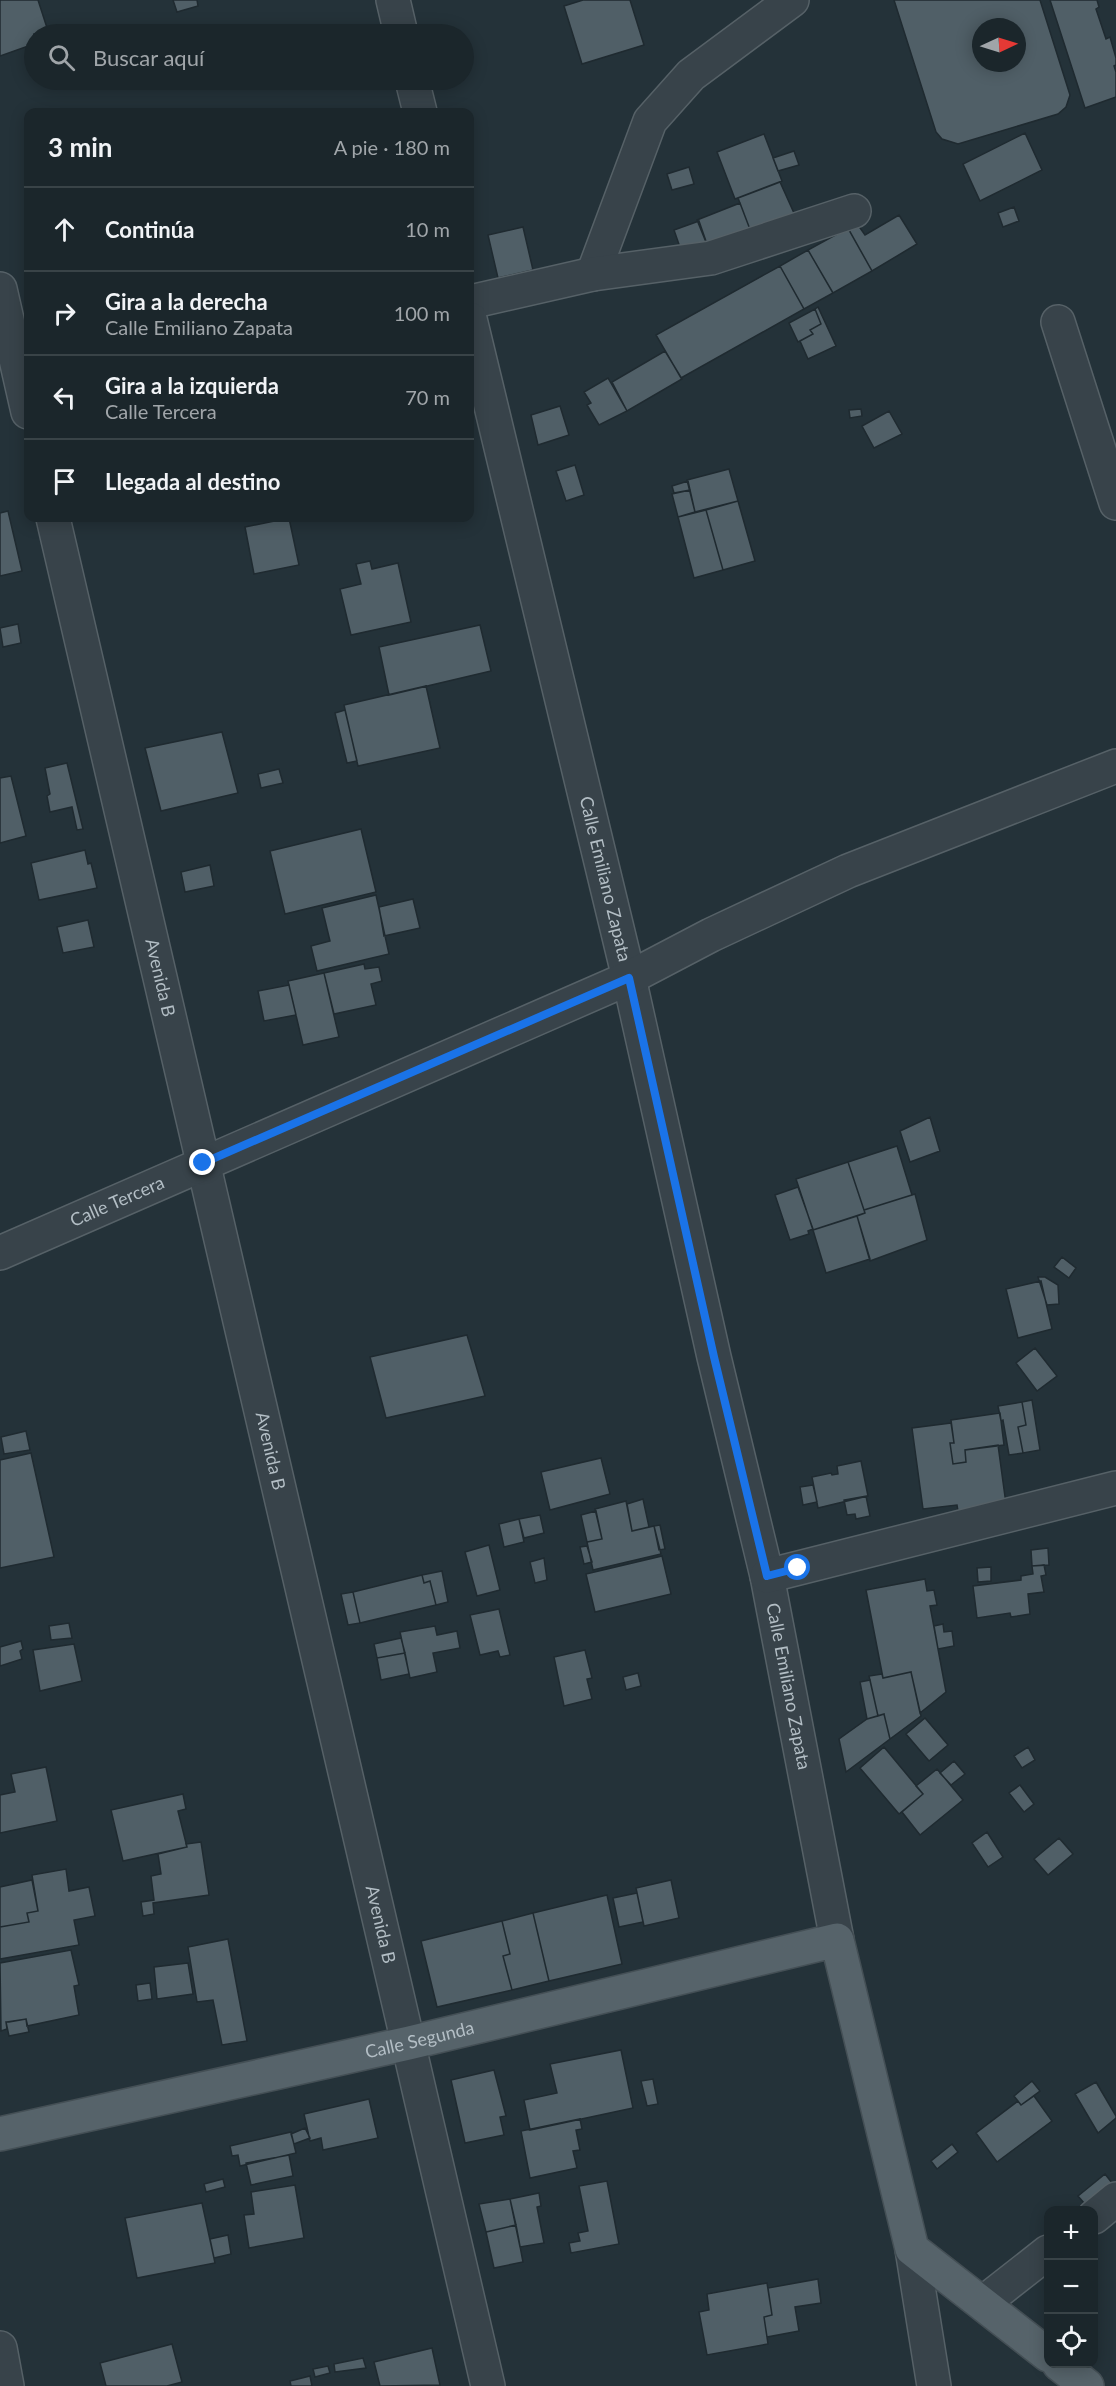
<!DOCTYPE html>
<html lang="es">
<meta charset="utf-8">
<style>
:root{--surface:#1b262b;--page:#242e33;--text:#f1f3f6;--muted:#a0a5a9;--line:#394347}
body{margin:0;font-family:Lato,sans-serif;background:var(--page);color:var(--text)}
.controls{position:absolute;right:18px;bottom:18px;display:grid;overflow:hidden;border-radius:12px;box-shadow:0 3px 15px #0003}
.controls button{width:54px;height:54px;display:grid;place-items:center;padding:0;border:0;border-bottom:2px solid var(--line);background:var(--surface);color:var(--text);font:30px sans-serif}
.compass{position:absolute;left:972px;top:18px;width:54px;height:54px;border-radius:50%;background:var(--surface);box-shadow:0 3px 15px #0003;rotate:86deg}
.stop{position:absolute;width:18px;height:18px;margin:-14px;border:4px solid #1a73e8;border-radius:50%;background:#fff}
.stop.end{background:#1a73e8;border-color:#fff;box-shadow:0 2px 6px #0008}
.list{margin:0;padding:0;list-style:none}
h2{display:flex;justify-content:space-between;align-items:center;height:78px;margin:0;padding:0 24px;font-size:26px}
h2 small{font-size:20px;font-weight:400;color:var(--muted)}
.list li{display:grid;grid-template-columns:39px 1fr auto;gap:18px;align-items:center;box-sizing:border-box;height:84px;padding:0 24px;border-top:2px solid var(--line)}
.list b{display:block;font-size:22px;white-space:nowrap}
.list p{margin:0;font-size:20px;white-space:nowrap;color:var(--muted)}
.list em{font-size:20px;font-style:normal;color:var(--muted)}
.icon{flex:none;width:33px;height:33px;fill:none;stroke:currentColor;stroke-width:2;stroke-linecap:round;stroke-linejoin:round}
.map{position:relative;flex:none;width:1116px;height:2386px;overflow:hidden}
.search{position:absolute;background:var(--surface);box-shadow:0 3px 15px #0003;left:24px;top:24px;width:450px;height:66px;display:flex;align-items:center;gap:15px;box-sizing:border-box;padding:0 21px;border-radius:33px;color:var(--muted);font-size:22px}
.panel{position:absolute;background:var(--surface);box-shadow:0 3px 15px #0003;left:24px;top:108px;width:450px;height:414px;border-radius:12px}
.map>svg:first-child{display:block}
.building{fill:#505f67;stroke:#1f2a30;stroke-width:1.5;fill-rule:evenodd}
.lines{fill:none;stroke-linecap:round;stroke-linejoin:round}
.minor-casing{stroke:#566167;stroke-width:36}
.major-casing{stroke:#444f55;stroke-width:36}
.minor{stroke:#38434a;stroke-width:33}
.major{stroke:#56636a;stroke-width:33}
.route{stroke:#1a73e8;stroke-width:8}
.labels{text-anchor:middle;stroke-width:5;stroke-linejoin:round;paint-order:stroke}
.street-label{font-size:18px;fill:#b3bec5;stroke:#1d282e}
</style>
<div class="map">
<svg width="1116" height="2386" viewBox="0 0 1116 2386">
<rect width="100%" height="100%" fill="#243239"/>
<path class="building" d="M0,0H38L49,34H34V44L0,56Z
M173,0H197L198,6L177,12Z
M583,0H630L644,45L582,64L564,6Z
M894,0H1040L1070,95L1066,107L1058,114L958,144L942,139L936,132ZM981,27H1017V63H981Z
M1050,0H1097L1099,7L1096,9L1106,39L1110,37L1116,58V65L1114,66L1116,72V97L1085,108Z
M1025,133L1042,170L980,201L963,164Z
M764,134L782,181L735,199L717,152Z
M794,151L799,165L778,171L773,158Z
M689,167L694,184L672,190L667,174Z
M780,182L798,222L751,232L738,198Z
M740,203L751,232L708,247L697,220Z
M1014,207L1019,221L1003,227L998,213Z
M899,215L917,244L872,271L849,230L858,225L865,235Z
M699,221L708,247L683,256L674,230Z
M523,227L533,270L498,278L488,235Z
M848,228L872,271L833,293L808,250Z
M808,250L833,293L804,309L780,266Z
M780,266L804,309L681,378L656,335Z
M818,307L836,346L808,359L800,341L813,334L810,330L821,324L815,309Z
M815,309L821,324L810,330L813,334L798,342L789,323Z
M665,351L682,379L627,411L612,382Z
M608,378L627,411L599,425L587,405L591,403L584,392Z
M560,406L569,435L538,445L531,415Z
M861,409L862,416L850,418L849,410Z
M889,411L902,434L874,448L862,426Z
M575,465L584,495L566,501L556,471Z
M729,469L738,501L695,512L687,480Z
M688,481L690,490L674,493L672,486Z
M690,490L695,512L678,517L672,494Z
M738,501L755,561L723,570L706,510Z
M706,510L723,570L694,578L678,517Z
M8,511L22,571L0,576V513Z
M289,518L299,565L254,574L245,527Z
M370,561L372,569L398,563L411,622L351,635L340,589L361,584L356,564Z
M18,624L21,643L3,647L0,628Z
M480,625L491,671L389,695L379,647Z
M426,686L440,748L358,766L344,705Z
M345,710L357,761L347,763L335,713Z
M222,732L238,793L161,811L145,748Z
M67,763L83,829L77,830L72,807L50,812L47,796L50,794L45,768Z
M279,769L283,783L261,788L258,774Z
M11,776L26,836L0,843V778Z
M361,829L376,892L285,914L270,851Z
M85,850L88,864L91,863L97,888L39,900L31,863Z
M210,865L214,886L185,892L181,872Z
M376,895L389,954L317,971L311,946L330,941L322,908Z
M413,899L420,928L384,936L379,907Z
M88,920L94,947L63,953L57,927Z
M364,964L365,969L379,967L382,981L371,984L376,1005L334,1014L324,973Z
M324,973L339,1037L303,1045L288,981Z
M289,985L296,1015L264,1021L258,991Z
M930,1117L940,1151L910,1162L900,1131Z
M897,1146L912,1195L864,1210L848,1162Z
M848,1162L865,1213L813,1230L796,1179Z
M798,1187L813,1229L808,1231L809,1234L790,1240L775,1195Z
M915,1194L927,1240L870,1261L857,1216L865,1213L864,1210Z
M857,1216L870,1259L826,1273L813,1230Z
M1062,1257L1076,1268L1069,1278L1054,1267Z
M1038,1277H1045L1058,1285L1059,1304L1047,1305Z
M1041,1281L1052,1329L1018,1338L1006,1289Z
M467,1335L485,1396L386,1418L370,1357Z
M1035,1348L1057,1376L1037,1391L1016,1363Z
M1032,1400L1040,1450L1023,1453L1018,1427L1026,1425L1022,1402Z
M1022,1402L1026,1425L1018,1427L1023,1453L1009,1455L1003,1420L1001,1421L998,1406Z
M1000,1413L1004,1445L965,1450L966,1462L953,1464L950,1443H954L951,1420Z
M951,1423L954,1443H950L953,1464L966,1462L965,1450L998,1445L1006,1504L958,1511L957,1505L923,1509L912,1428Z
M26,1431L30,1450L4,1454L1,1437Z
M31,1453L54,1557L0,1568V1460Z
M601,1458L610,1494L550,1510L541,1472Z
M861,1461L868,1496L818,1508L812,1477L831,1473L832,1475L838,1474L837,1466Z
M813,1485L817,1502L803,1505L800,1487Z
M866,1496L870,1516L856,1519L855,1514L847,1515L844,1500Z
M643,1499L649,1527L632,1531L627,1504Z
M626,1501L632,1531L654,1526L661,1554L593,1570L587,1542L602,1539L595,1509Z
M596,1511L602,1539L587,1542L581,1515Z
M540,1515L544,1533L524,1538L519,1519Z
M519,1519L524,1542L504,1547L499,1524Z
M660,1525L665,1549L659,1550L654,1526Z
M489,1545L500,1590L477,1596L465,1552Z
M587,1546L592,1562L584,1564L580,1547Z
M1048,1548L1049,1565L1032,1566L1031,1550Z
M662,1556L671,1594L595,1612L586,1574Z
M544,1558L547,1580L535,1583L530,1562Z
M1044,1565L1046,1575L1041,1576L1044,1592L1028,1594L1030,1614L1011,1617L1010,1613L977,1618L973,1586L1021,1580V1576L1033,1574L1032,1566Z
M991,1567V1581L978,1582L977,1568Z
M442,1571L448,1602L436,1605L430,1581L424,1583L422,1575Z
M422,1575L424,1583L430,1581L436,1605L360,1623L353,1592Z
M925,1579L927,1591L934,1590L937,1605L930,1606L946,1692L920,1713L911,1672L883,1678L866,1590Z
M353,1592L360,1623L348,1625L341,1594Z
M499,1609L510,1655L500,1657L498,1651L480,1655L470,1615Z
M69,1623L72,1638L51,1640L49,1626Z
M943,1624L944,1632L952,1631L954,1646L938,1649L934,1626Z
M435,1626L437,1635L457,1631L460,1648L433,1653L437,1672L410,1678L400,1632Z
M401,1638L405,1653L377,1658L374,1644Z
M21,1641L23,1649L20,1651L22,1659L0,1666V1647Z
M74,1644L82,1681L40,1691L33,1650Z
M585,1650L592,1678L587,1679L592,1699L564,1706L554,1657Z
M405,1653L409,1674L381,1680L377,1658Z
M911,1672L921,1716L890,1739L884,1714L878,1716L869,1676L882,1674L883,1678Z
M638,1673L641,1686L626,1690L623,1677Z
M870,1680L878,1716L867,1719L860,1682Z
M884,1714L890,1739L846,1772L839,1739L867,1719Z
M925,1718L948,1745L929,1761L906,1734Z
M884,1747L923,1794L899,1814L860,1768Z
M1028,1747L1035,1760L1022,1768L1014,1756Z
M954,1761L965,1774L951,1785L940,1773Z
M46,1767L57,1821L0,1833V1795L15,1792L11,1774Z
M937,1769L963,1800L920,1835L902,1812L923,1794L916,1786Z
M1020,1785L1034,1804L1024,1812L1009,1793Z
M183,1794L186,1809L178,1811L187,1847L123,1861L111,1810Z
M987,1832L1003,1857L988,1867L972,1843Z
M1059,1838L1073,1854L1048,1875L1034,1859Z
M201,1842L209,1895L153,1903L154,1914L143,1916L141,1902L154,1900L151,1876L161,1874L158,1854L187,1847L186,1844Z
M66,1869L69,1891L89,1887L95,1916L74,1920L79,1945L0,1959V1927L29,1922L27,1913L38,1911L32,1875Z
M32,1880L38,1911L27,1913L29,1922L0,1927V1887Z
M671,1880L679,1918L644,1926L636,1888Z
M637,1893L643,1922L619,1927L613,1898Z
M607,1895L622,1964L549,1981L533,1913Z
M533,1913L549,1981L512,1990L503,1956L510,1954L502,1921Z
M502,1921L510,1954L503,1956L512,1990L437,2007L421,1941Z
M228,1939L247,2041L222,2045L213,2000L197,2002L188,1947Z
M71,1950L79,1985L74,1986L79,2015L27,2026L26,2019L9,2022H6L7,2029L1,2031L0,1963Z
M188,1963L193,1994L157,1999L154,1967Z
M150,1983L152,1999L138,2001L136,1985Z
M26,2019L29,2032L9,2036L6,2022Z
M621,2050L633,2108L530,2130L524,2100L557,2093L550,2064Z
M494,2070L506,2116L500,2117L504,2135L465,2143L451,2080Z
M653,2079L658,2104L647,2106L641,2081Z
M1032,2081L1040,2091L1021,2105L1014,2096Z
M1096,2082L1116,2116V2118L1098,2133L1075,2094Z
M1034,2096L1052,2121L997,2162L976,2133L1018,2101L1021,2105Z
M369,2099L378,2138L323,2150L321,2138L310,2141L304,2114Z
M580,2119L582,2129L576,2130L580,2150L573,2151L577,2168L530,2178L521,2131Z
M305,2128L310,2138L294,2144L291,2134Z
M291,2132L296,2153L240,2166L238,2155L232,2156L230,2146Z
M952,2144L958,2152L937,2169L931,2161Z
M289,2155L293,2176L251,2185L246,2163Z
M1105,2174L1116,2188L1090,2210L1078,2196Z
M223,2179L225,2187L206,2192L204,2184Z
M607,2181L619,2244L571,2253L569,2243L580,2241L578,2233L588,2231L579,2186Z
M295,2185L304,2238L249,2248L244,2215L254,2214L251,2192Z
M539,2193L541,2206L537,2207L544,2243L520,2247L510,2199Z
M510,2199L516,2225L486,2232L479,2204Z
M202,2203L215,2263L137,2278L125,2218Z
M516,2225L523,2262L494,2268L486,2232Z
M228,2235L231,2254L214,2258L210,2239Z
M818,2279L821,2303L795,2307L799,2331L767,2337L764,2317L772,2315L768,2288Z
M767,2283L772,2315L764,2317L768,2344L707,2355L699,2312L709,2310L707,2294Z
M172,2344L182,2382L167,2386H106L100,2363Z
M432,2348L440,2385L380,2386L374,2362Z
M363,2358L366,2368L335,2372L334,2364Z
M328,2366L330,2373L315,2377L313,2369Z
M310,2376L312,2386H291L290,2381Z"/>
<g class="lines">
<defs>
<g id="minor">
<path d="M393,0L401,34"/>
<path d="M412,80L420,112"/>
<path d="M593,274L650,121L691,75L792,0"/>
<path d="M0,289L28,412"/>
<path d="M470,302L593,274L711,258L854,211"/>
<path id="s1" d="M470,319L629,978L714,1357L767,1576L837,1940"/>
<path d="M1058,322L1116,503"/>
<path id="s2" d="M53,518L488,2386"/>
<path id="s3" d="M0,1253L629,978L711,935L848,871L1116,766"/>
<path d="M767,1576L1116,1488"/>
<path d="M1094,2217L1116,2199"/>
<path d="M912,2249L934,2386"/>
<path d="M983,2303L1048,2252"/>
<path d="M0,2348L7,2386"/>
</g>
<g id="major">
<path id="s4" d="M0,2134L409,2043L837,1940L912,2249L1048,2355"/>
<path d="M1059,2364L1087,2386"/>
</g>
</defs>
<use href="#minor" class="minor-casing"/>
<use href="#major" class="major-casing"/>
<use href="#minor" class="minor"/>
<use href="#major" class="major"/>
</g>
<g class="lines">
<path class="route" d="M203,1163L629,978L714,1357L767,1576L798,1568"/>
</g>
<g class="labels">
<g class="street-label">
<text dy="6" stroke="none"><textPath href="#s1" startOffset="576">Calle Emiliano Zapata</textPath></text>
<text dy="6" stroke="none"><textPath href="#s2" startOffset="472">Avenida B</textPath></text>
<text dy="6" stroke="none"><textPath href="#s3" startOffset="128">Calle Tercera</textPath></text>
<text dy="6" stroke="none"><textPath href="#s2" startOffset="958">Avenida B</textPath></text>
<text dy="6" stroke="none"><textPath href="#s1" startOffset="1404">Calle Emiliano Zapata</textPath></text>
<text dy="6" stroke="none"><textPath href="#s2" startOffset="1444">Avenida B</textPath></text>
<text dy="6" stroke="none"><textPath href="#s4" startOffset="430">Calle Segunda</textPath></text>
</g>
</g>
</svg>
<div class="controls">
<button>+</button>
<button>−</button>
<button><svg class="icon" aria-label="locate" viewBox="0 0 24 24"><circle cx="12" cy="12" r="6"/><path d="M12 2v4M12 18v4M2 12h4M18 12h4"/></svg></button>
</div>
<svg class="compass" viewBox="-18 -18 36 36"><path d="M0-13l5 13h-10z" fill="#e53935"/><path d="M0 13l5-13h-10z" fill="#a0a5a9"/></svg>
<div class="stop" style="left:798px;top:1568px"></div>
<div class="stop end" style="left:203px;top:1163px"></div>
<div class="search"><svg class="icon" aria-label="search" viewBox="0 0 24 24"><circle cx="10" cy="10" r="6"/><path d="M15 15l6 6"/></svg>Buscar aquí</div>
<section class="panel">
<h2>3 min<small>A pie · 180 m</small></h2>
<ul class="list">
<li><svg class="icon" aria-label="ahead" viewBox="0 0 24 24"><path d="M12 20V5M6 11l6-6 6 6"/></svg><div><b>Continúa</b></div><em>10 m</em></li>
<li><svg class="icon" aria-label="right" viewBox="0 0 24 24"><path d="M7 20v-9h11M14 6l5 5-5 5"/></svg><div><b>Gira a la derecha</b><p>Calle Emiliano Zapata</p></div><em>100 m</em></li>
<li><svg class="icon" aria-label="left" viewBox="0 0 24 24"><path d="M17 20v-9H6M10 6l-5 5 5 5"/></svg><div><b>Gira a la izquierda</b><p>Calle Tercera</p></div><em>70 m</em></li>
<li><svg class="icon" aria-label="arrive" viewBox="0 0 24 24"><path d="M6 21V4h12l-3 4 3 4H6"/></svg><div><b>Llegada al destino</b></div></li>
</ul>
</section>
</div>
